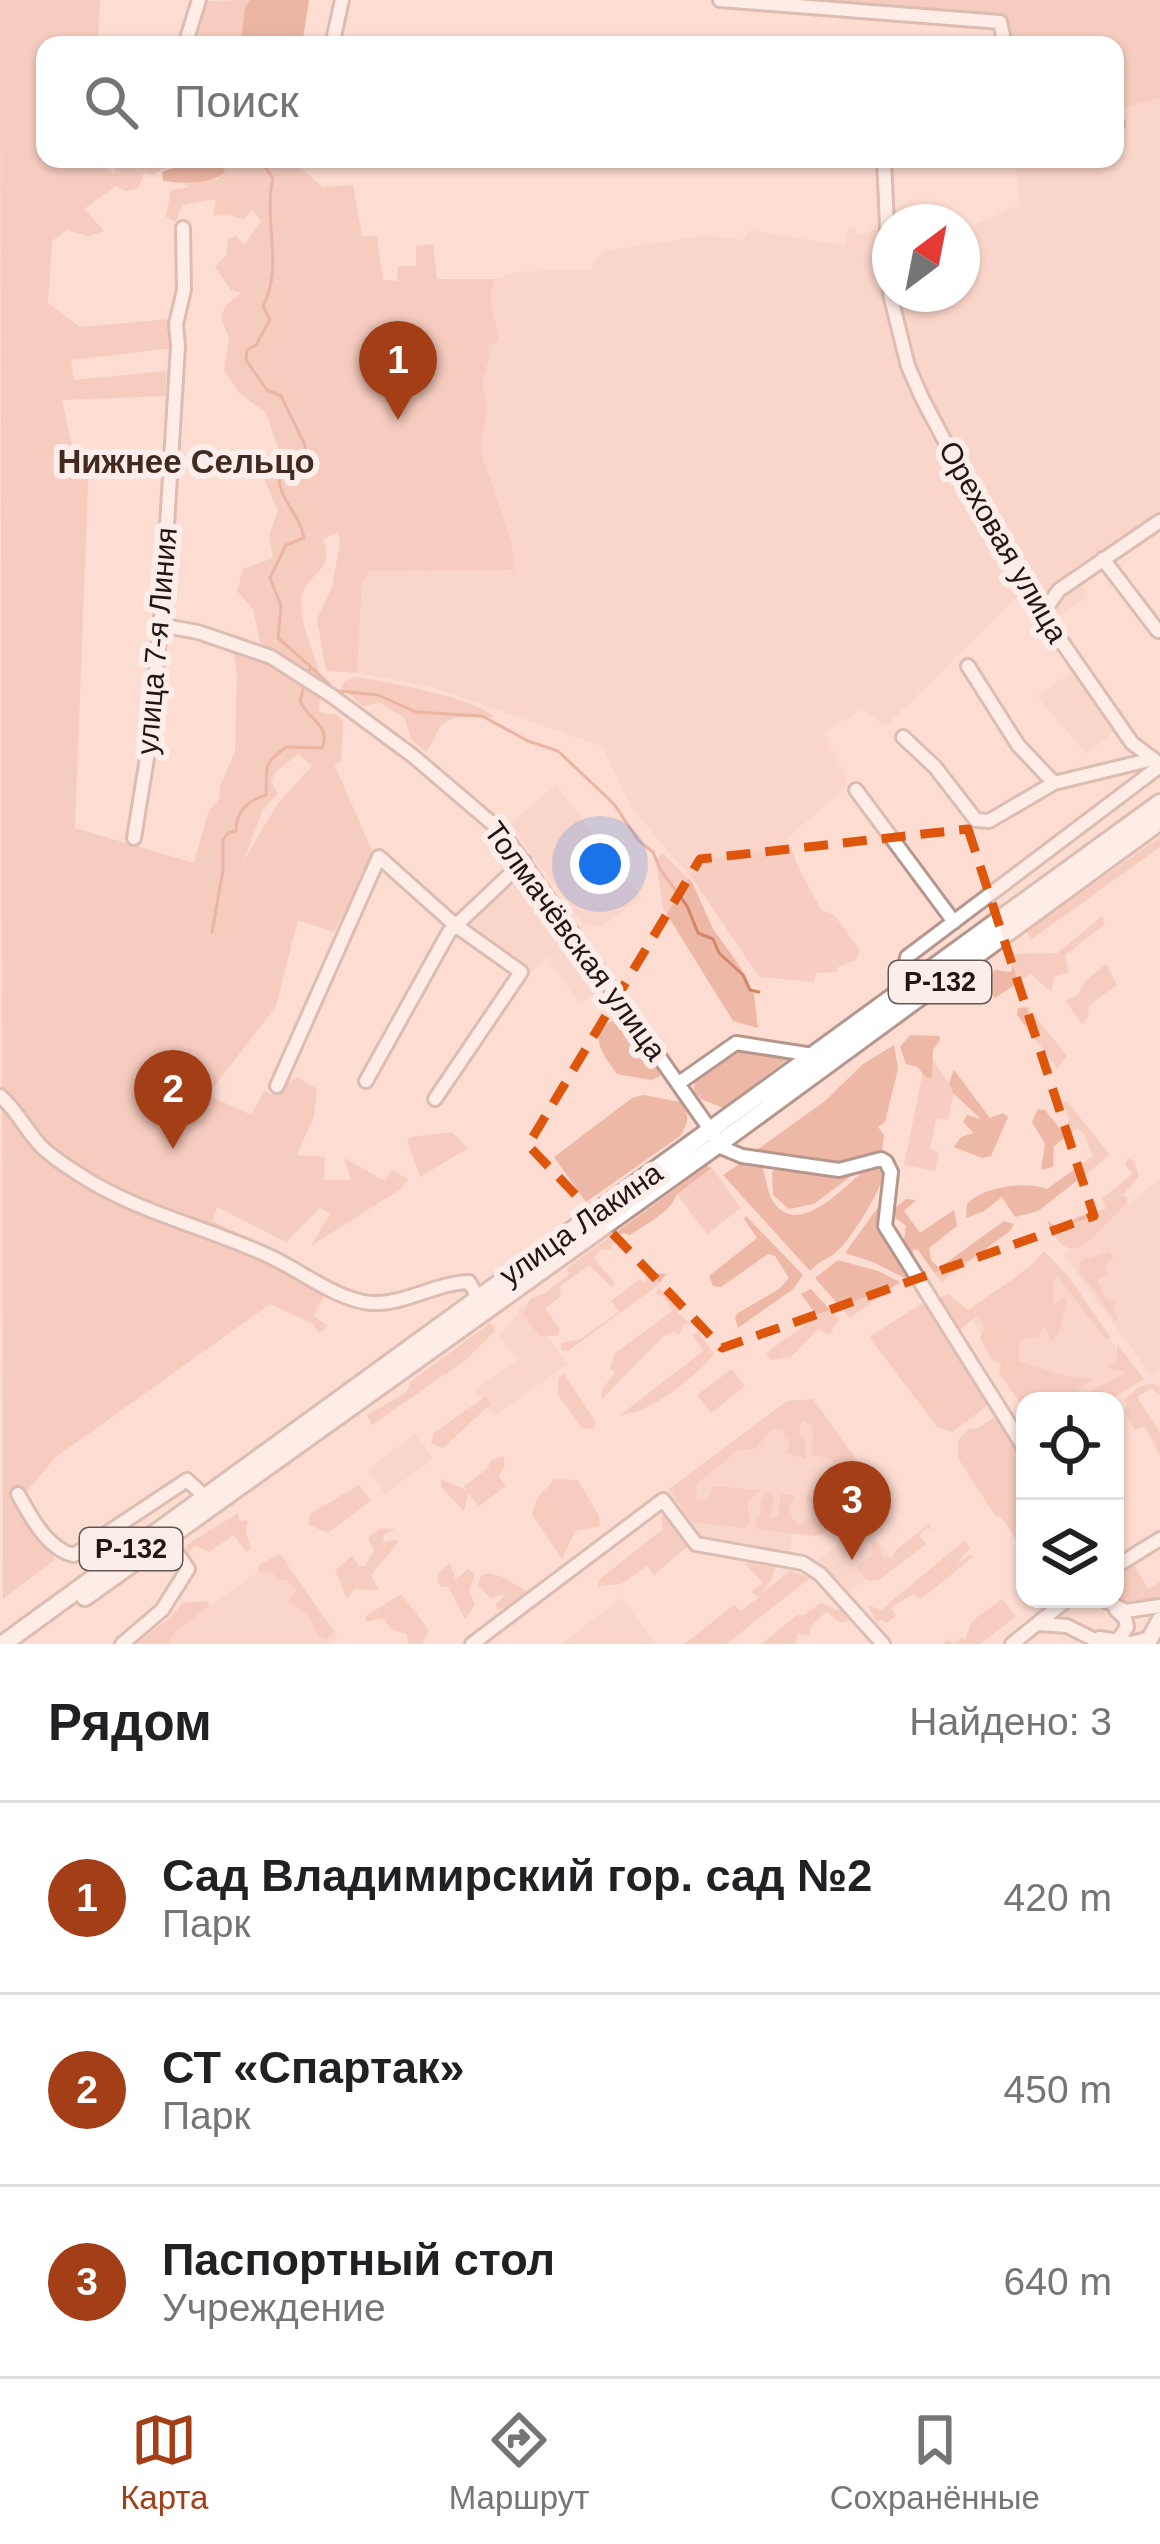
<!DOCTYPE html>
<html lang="ru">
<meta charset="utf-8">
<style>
:root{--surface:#fff;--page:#f2f2f2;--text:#202124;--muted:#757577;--line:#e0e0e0;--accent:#a43e17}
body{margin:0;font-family:Helvetica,sans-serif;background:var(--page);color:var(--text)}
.controls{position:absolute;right:36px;bottom:36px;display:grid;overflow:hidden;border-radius:24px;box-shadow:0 3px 9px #0004}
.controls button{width:108px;height:108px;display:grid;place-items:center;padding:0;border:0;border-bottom:3px solid var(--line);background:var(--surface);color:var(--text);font:60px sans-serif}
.compass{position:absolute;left:872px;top:204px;width:108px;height:108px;border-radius:50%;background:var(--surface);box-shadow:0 3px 9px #0004;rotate:32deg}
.you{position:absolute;left:600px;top:864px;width:42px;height:42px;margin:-30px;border:9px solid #fff;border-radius:50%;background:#1a73e8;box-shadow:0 0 0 18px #1a73e833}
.badge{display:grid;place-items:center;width:78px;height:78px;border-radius:50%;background:var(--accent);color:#fff;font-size:39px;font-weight:700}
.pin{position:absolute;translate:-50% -99px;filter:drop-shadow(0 3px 6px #0008)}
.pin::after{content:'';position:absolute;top:63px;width:42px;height:36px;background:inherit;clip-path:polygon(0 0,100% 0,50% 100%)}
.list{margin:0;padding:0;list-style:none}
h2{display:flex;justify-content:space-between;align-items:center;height:156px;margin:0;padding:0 48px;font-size:51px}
h2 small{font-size:39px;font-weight:400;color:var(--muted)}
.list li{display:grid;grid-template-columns:78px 1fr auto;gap:36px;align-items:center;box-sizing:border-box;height:192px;padding:0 48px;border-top:3px solid var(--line)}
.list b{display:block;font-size:45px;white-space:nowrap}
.list p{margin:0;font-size:39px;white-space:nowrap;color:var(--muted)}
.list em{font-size:39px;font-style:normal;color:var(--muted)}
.icon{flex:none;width:66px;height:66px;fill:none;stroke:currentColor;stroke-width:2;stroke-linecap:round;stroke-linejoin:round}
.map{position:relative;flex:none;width:1160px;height:1644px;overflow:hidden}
.search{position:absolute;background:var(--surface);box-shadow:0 3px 9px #0004;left:36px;right:36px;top:36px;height:132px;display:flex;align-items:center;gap:30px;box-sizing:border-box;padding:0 42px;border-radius:24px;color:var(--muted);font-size:45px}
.sheet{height:732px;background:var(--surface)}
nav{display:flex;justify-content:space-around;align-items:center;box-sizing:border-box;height:168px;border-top:3px solid var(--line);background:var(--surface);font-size:33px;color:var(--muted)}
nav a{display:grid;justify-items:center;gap:6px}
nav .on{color:var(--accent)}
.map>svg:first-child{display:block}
.built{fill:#f6cdc0}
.green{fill:#eeb8a6;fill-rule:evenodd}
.water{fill:#d4866c}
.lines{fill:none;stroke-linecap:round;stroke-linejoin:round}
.stream{stroke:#d4866c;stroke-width:3}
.minor-casing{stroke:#b5978d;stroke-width:18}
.major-casing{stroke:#b5978d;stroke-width:21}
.highway-casing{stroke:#b5978d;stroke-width:22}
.minor{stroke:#fff;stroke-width:12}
.major{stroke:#fff;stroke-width:15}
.highway{stroke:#fff;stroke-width:16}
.marked{fill:none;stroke:#de560c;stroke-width:9;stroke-dasharray:24 15;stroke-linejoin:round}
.labels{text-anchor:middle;stroke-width:12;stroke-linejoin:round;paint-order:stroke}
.shield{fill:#fbeeea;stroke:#635754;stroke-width:3}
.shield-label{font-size:27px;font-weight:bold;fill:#221613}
.street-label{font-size:30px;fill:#221613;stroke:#fbeeea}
.neighbourhood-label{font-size:33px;font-weight:bold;fill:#422a22;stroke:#fbeeea}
</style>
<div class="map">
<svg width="1160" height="1644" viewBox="0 0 1160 1644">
<rect width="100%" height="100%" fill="#fddcd1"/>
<path class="built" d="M1160,98V526L1079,582L1088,596L1055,619L927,398L900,323L895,294H962V230L1020,205L1015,159H1115V113L1122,108Z
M848,228H855L856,235L879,229L903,367L928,432L1019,595L886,726L862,709L824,733L849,784L788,838L798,867L821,909L835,916L860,950L856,960L838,967L836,972L816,973L814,982L759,977L695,882L633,810L602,746L431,687L357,673L362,583L370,571L513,570L512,543L480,450L487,408L482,382L490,357L488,345L498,341L490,296L496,279L516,272L591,270L602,251L705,236L743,240L749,230L846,246Z
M1072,672L1114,732L1086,754L1037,696Z
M556,785L642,898L600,927L582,923L510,824Z
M514,875L599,991L580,1004L547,957L531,973L461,924Z
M927,1052L954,1090L948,1120L936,1119L930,1149L939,1152L935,1171L904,1165Z
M712,1168L741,1208L707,1234L677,1194Z
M1160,1179V1371L1152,1376L1063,1255Z
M1059,1264L1137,1379L1101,1401H1026L973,1321Z
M524,1305L568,1364L494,1416L475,1390L518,1360L500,1336Z
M793,1408L809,1411L863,1492L808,1536L792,1534L789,1555L704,1541L671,1497Z
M415,1434L433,1459L385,1494L368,1469Z
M864,1523L893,1560L846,1594L839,1592L814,1563Z
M280,1556L338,1636L332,1644H157Z
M622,1598L656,1644H561Z"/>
<path class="green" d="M0,0H100L98,45H45V159H95L114,174L117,159H177L153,175L144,173L138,189L125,191L116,186L84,209L104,231L88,236L67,230L52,241L48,303L80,327L171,319L173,348L71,360L74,380L166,371V396L62,400L74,455L89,456L75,828L194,863L208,813L219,799L220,786L235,752L237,673L234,655L241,649L300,680L320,698L319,712L337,715L343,722L341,762L334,764L374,855L334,932L298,920L276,1006L208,1095L251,1115L264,1091L271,1094L297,1077L317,1089L314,1116L297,1155L325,1157L324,1180H351L344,1158L385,1181L392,1170L408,1179L402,1188L311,1246L330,1214L320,1208L286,1242L217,1207L213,1221L330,1284L314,1316L328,1326L319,1333L313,1324L270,1304L56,1457L26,1492L10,1497L55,1559L3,1599ZM298,754L312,766L278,803L243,862L263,809L278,794L271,781L276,772Z
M250,0L245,7L241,38L233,45H193L208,1Z
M754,0H1160V98L1122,108L1115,113V45H1010L1008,19Z
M222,159H252L262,163L263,159H290L323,187L353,185L362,236H377L383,280L397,281L398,266H416V246L433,244L437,279H496L490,296L499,341L488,346L490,357L482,382L487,408L480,450L512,543L514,570L370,571L362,583L357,673L326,671L317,619L332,587L340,544L338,532L323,539C337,576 301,571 301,605C302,629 315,657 322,680L261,646L253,609L237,591L243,569L273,558L269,536L278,511L261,471L282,460L266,413L239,393L224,370L229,338L221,317L226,305L241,293L231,290L215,267L227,254L228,240L236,235L244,245L261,221L252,210L243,220L228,214L213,216L216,199L182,205L176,222L166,217L171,190L190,187L184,184L217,179L225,172Z
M357,677C386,682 476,698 494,717C479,721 454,712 442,725C435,732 434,744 426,752L411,739L405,718L380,703L362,706L341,687L345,681Z
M1160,837V847L1032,939L1026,931Z
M662,853L692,882L713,929L741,968L754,994L758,1028L733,1021L663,908L656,860Z
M1102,916L1105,924L1065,955L1069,972L1055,976L1051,992L1031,974L995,998L983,985L995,970L1011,972L1015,954L1058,953Z
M1106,964L1117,985L1089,1005L1088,1017L1082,1024L1066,1001L1078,995L1085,981Z
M1028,1007L1067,1056L1057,1068L1017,1015L1018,1008Z
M624,1018L661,1072L659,1077L651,1080L617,1074C600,1052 583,1025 624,1018Z
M910,1035L939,1036L940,1040L933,1050L932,1077L927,1078L917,1067L906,1064L900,1047Z
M894,1045L898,1069L885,1122L878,1127L884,1135L882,1150L827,1164L754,1152L825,1101L863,1064Z
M734,1049L789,1058L723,1108L701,1099L694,1091L695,1079Z
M954,1070L990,1118L1003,1113L1008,1117L991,1156L982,1158L954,1147L961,1137L974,1133L963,1122L967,1115L981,1119L953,1093L949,1083Z
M643,1095L681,1102C690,1116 689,1122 680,1136L586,1202L554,1157L632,1098Z
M1066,1100L1110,1155L1038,1211L1015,1217L1002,1197L984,1211L966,1218L967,1204C983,1186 1026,1181 1047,1189L1093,1156L1084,1134L1077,1128L1054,1146L1053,1167L1041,1170L1045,1144L1032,1122L1038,1109L1045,1110L1060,1129L1070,1120L1063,1104Z
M452,1132L468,1148L420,1177L407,1140L410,1137Z
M1128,1158L1134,1162L1139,1176L1123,1195L1128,1198L1126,1205C1093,1231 1071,1280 1047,1220L1059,1229L1078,1217L1106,1209L1102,1199L1132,1174L1125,1164Z
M744,1161L762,1167C767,1180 767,1194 775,1204C800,1237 845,1186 865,1170L874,1167L884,1173C880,1193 849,1243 833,1255C823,1261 818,1262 810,1271L723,1175Z
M707,1166L712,1168L677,1194C671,1212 646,1224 630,1235L623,1233L614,1239L611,1249L600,1250L594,1258L614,1282L613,1288L589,1265L559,1287L561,1296L545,1308L560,1330L557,1336H539L523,1313L530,1299L545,1293L569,1274L567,1268Z
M777,1167L851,1176L814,1204L789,1209L773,1195L772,1172Z
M906,1199L916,1200L904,1211L920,1233L954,1210L957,1226L929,1248L931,1260L939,1268L1004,1221L1014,1224L1010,1231L941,1282L918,1250L914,1249L910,1256L903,1247L906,1226L893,1216L895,1208Z
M878,1207L881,1228L909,1276L905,1278L873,1262L845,1253Z
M746,1216L803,1275L793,1289L738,1328L735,1317L738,1313L779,1289L789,1278L775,1256L768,1254L721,1287L713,1286L709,1276L757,1238L744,1219Z
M1044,1251L1069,1277L1111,1338H1104L1058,1277L1054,1281L1053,1305L1066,1297L1067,1302L1059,1333L1052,1342L1045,1325L1038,1337L1025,1339L1019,1344V1361L1063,1375L1093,1379L1080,1388L1073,1401H1042L1043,1397L1037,1395L1035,1401H1025V1409L999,1374L1001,1364L991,1359L980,1338L984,1327L981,1320L975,1317L960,1330L938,1299L948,1294L968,1310C992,1292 1027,1273 1044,1251Z
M1108,1252L1114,1258L1105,1266L1108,1275L1097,1279L1106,1299L1115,1301L1113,1310L1118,1318L1115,1321L1078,1269L1081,1260Z
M838,1260L878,1271L900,1282L850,1318L815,1278Z
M649,1272L666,1274L658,1285L568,1351L561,1350V1343L581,1339L619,1312L611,1301L640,1279L644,1283Z
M659,1289L679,1303L678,1313L691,1324H684L679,1335L674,1331L663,1337L601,1400L602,1389L615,1373L610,1369L614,1354L672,1311L665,1298L655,1293Z
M811,1289L839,1320L829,1335L818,1329L791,1357L772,1360L766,1355L769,1351L817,1316L801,1294Z
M926,1301L991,1403L952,1432L937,1427L869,1337Z
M490,1323L496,1330L467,1359L372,1425L367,1415L407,1392L410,1382Z
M698,1332L714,1354C689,1382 655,1410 619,1416L703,1351L693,1335Z
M1117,1344L1144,1379L1108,1401H1086V1393L1125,1374L1124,1370L1115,1371L1108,1365L1117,1362Z
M732,1369L745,1386L711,1413L697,1395Z
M564,1374L596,1422L594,1429L582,1428L558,1395V1378Z
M1153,1383L1160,1387L1159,1395L1152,1388L1137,1397L1160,1433V1456L1145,1426L1135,1430L1124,1411L1127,1406L1124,1400L1139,1387Z
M486,1396L491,1404C476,1417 459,1433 443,1448L431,1443L434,1433Z
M813,1399L877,1488L868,1490L862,1500L847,1509L844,1523L817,1536L756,1529L755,1521L760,1517L761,1500L767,1492L775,1499L769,1520L778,1516L781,1494L794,1496L789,1511L798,1527L810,1517L812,1505L806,1499L808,1495L832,1499L837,1466L829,1458L812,1455L813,1426L802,1420L799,1433L806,1441V1460L787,1453L790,1440L784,1438V1429C766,1426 766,1437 756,1449L738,1450L697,1484L696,1501L708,1500L713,1486L760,1490L747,1502L750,1523L744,1528L692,1522L669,1489L787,1401Z
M996,1416L1025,1454V1544L1015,1538L1001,1517H996L958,1458V1440L970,1428L977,1429Z
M503,1456L505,1465L499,1476L506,1486L479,1506L468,1493L464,1511L441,1487V1479L466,1490L464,1486L487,1469L491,1461Z
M555,1479L578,1480L598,1514L600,1526L575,1531L562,1559L532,1515L537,1498Z
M359,1485L371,1500L328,1533L309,1525L310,1514Z
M238,1513L240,1521L248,1520L246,1533L251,1549L246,1552L234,1535L209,1552L196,1546L185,1553L188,1544Z
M664,1515L688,1546L654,1575L647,1566L621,1584L598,1586L600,1579L663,1529L661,1519Z
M929,1524L933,1531L927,1527L919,1535L926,1544L879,1580L868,1581L857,1567L872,1555L871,1540L877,1542L883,1557L892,1558L895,1551Z
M381,1528L395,1529L384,1535L383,1542L398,1539V1542L371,1575L379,1590L354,1589L347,1599L335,1570L352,1556L359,1566H365L374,1551L368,1538Z
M965,1540L970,1548L956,1565L969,1555L974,1556L921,1599L913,1594L891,1608L896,1616L886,1623L882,1619L877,1623L868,1605L881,1610Z
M280,1554L334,1632L326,1640L318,1636L310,1617L288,1602L296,1591L287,1580L278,1579L270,1571L258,1572L259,1565Z
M450,1563L456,1580L468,1569L475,1574L469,1591L475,1605L465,1619L449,1587H442L437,1582L439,1573Z
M744,1563L775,1567L772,1579L760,1595L790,1571L810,1578L726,1644H684L734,1605L741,1611L759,1597L751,1592L762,1584L761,1580Z
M1133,1563L1148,1589L1160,1582V1596C1143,1606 1131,1612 1115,1599V1572Z
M488,1573L503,1577L528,1592L514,1605L498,1610L496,1605L505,1594L490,1598L478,1585L481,1576Z
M401,1594L429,1630L422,1644L408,1643L407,1634L393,1630L383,1618L366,1622V1616Z
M1002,1599L1016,1616L980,1644H942L949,1639L954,1644L962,1637L965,1640L972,1621Z
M207,1601L210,1606L176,1631L168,1644H136C152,1630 171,1620 182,1603Z
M821,1603L841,1611L849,1621L840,1622L826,1612L811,1626L809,1635L798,1634L795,1644H761L797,1615H804Z"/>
<path class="water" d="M250,0H309L302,45H233L241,38L245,7Z
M198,159H222L225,172C209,186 183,183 163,181L162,172Z"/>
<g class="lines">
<path class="stream" d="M259,159L273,178C263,219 284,267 263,306L270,320L256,345L247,350L246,360L267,390L281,396L305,445L307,472L279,478C280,502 299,511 304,538L286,545L270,578L281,606L278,638L311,667L309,672
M313,669L329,684
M339,691L378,695L416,712L482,716L528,741L558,751L614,804L638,840L653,852L660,869L687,906L698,933L713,939L719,953L743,975L750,990L759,992
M212,932L223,870V840L228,833L236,831C236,812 248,800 266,795C268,768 260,767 286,747L322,748C332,725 307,719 300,701L305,683"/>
<defs>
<path id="minor" d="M720,0L1000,22L1005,45
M185,45L199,0
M332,45L342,0
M1115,123L1117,124
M884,159L890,293
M890,294L908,366L922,398L1016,576L1132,743L1160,764
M1103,559L1158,631
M1041,616L1059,590L1160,521
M159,625L198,632L271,657L332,696L413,756L501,831L723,1148L742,1156L839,1170L881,1159L886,1162L891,1172L885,1226L1025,1449
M968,666L1018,745L1054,783L1149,760
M903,737L935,767L976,820L989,821L1054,783
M856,790L954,922
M134,838L148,752L162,607L178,346L176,324L184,290L183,228
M903,989L907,957L1160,766
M366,1081L449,932L524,861
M679,1083L736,1043L813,1055
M277,1086L379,857L455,925L521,972L435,1099
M0,1096C17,1110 25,1129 40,1145C50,1156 65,1165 77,1173C135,1212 207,1227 271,1257C301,1271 337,1300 371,1303C404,1305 435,1283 469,1282L478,1297
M18,1494C30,1516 48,1550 74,1555L187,1480L203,1495
M1115,1567L1160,1539
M1102,1599L1126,1611L1160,1606
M1040,1624L1067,1626L1103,1644
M1099,1638L1131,1643L1150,1638
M1116,1643L1127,1627L1125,1618L1116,1610
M122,1644L162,1610L188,1569L167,1539
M472,1644L663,1500L696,1544L803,1563L820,1574L883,1644
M1012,1644L1068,1599"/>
<path id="major" d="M1147,1644L1160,1620"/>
<path id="highway" d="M85,1597L720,1143L1160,821
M3,1644L1160,803"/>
</defs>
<use href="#minor" class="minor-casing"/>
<use href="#major" class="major-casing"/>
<use href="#highway" class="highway-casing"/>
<use href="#minor" class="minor"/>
<use href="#major" class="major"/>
<use href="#highway" class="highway"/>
</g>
<path d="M0 0H1160V1644H0ZM968,829L1094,1216L722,1348L528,1145L700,859Z" fill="#fddcd1" fill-opacity=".55" fill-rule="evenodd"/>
<path class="marked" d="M968,829L1094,1216L722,1348L528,1145L700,859Z"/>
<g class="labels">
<g class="shield">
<rect x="889" y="961" width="102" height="42" rx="9"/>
<rect x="80" y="1528" width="102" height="42" rx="9"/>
</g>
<g class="shield-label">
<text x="940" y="991">Р-132</text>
<text x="131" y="1558">Р-132</text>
</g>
<g class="street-label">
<text transform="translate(1003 542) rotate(60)" y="10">Ореховая улица</text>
<text transform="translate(157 641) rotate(-85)" y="10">улица 7-я Линия</text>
<text transform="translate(575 941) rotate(54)" y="10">Толмачёвская улица</text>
<text transform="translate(581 1224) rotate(-35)" y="10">улица Лакина</text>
</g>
<g class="neighbourhood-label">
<text x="186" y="473">Нижнее Сельцо</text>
</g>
</g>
</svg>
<div class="controls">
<button><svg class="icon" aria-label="locate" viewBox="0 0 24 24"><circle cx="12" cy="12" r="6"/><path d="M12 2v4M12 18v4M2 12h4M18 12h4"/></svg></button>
<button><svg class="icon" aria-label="layers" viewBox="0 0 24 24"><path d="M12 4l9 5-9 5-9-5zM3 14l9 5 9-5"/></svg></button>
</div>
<svg class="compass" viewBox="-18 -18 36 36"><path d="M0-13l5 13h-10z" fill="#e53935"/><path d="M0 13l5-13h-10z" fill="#757577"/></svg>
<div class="you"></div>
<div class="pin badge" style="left:398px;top:420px">1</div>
<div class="pin badge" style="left:173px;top:1149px">2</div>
<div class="pin badge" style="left:852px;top:1560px">3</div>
<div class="search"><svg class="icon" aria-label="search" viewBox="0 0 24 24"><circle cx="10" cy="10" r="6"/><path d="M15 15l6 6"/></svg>Поиск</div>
</div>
<section class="sheet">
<h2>Рядом<small>Найдено: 3</small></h2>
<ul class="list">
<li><span class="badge">1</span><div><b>Сад Владимирский гор. сад №2</b><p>Парк</p></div><em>420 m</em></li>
<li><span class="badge">2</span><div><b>СТ «Спартак»</b><p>Парк</p></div><em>450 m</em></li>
<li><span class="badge">3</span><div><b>Паспортный стол</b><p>Учреждение</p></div><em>640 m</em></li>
</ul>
</section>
<nav>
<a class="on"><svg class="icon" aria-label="map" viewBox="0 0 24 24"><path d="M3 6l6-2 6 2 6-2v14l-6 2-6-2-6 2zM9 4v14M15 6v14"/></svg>Карта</a>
<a><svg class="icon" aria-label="directions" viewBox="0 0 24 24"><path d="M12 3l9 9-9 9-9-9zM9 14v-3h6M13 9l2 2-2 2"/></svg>Маршрут</a>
<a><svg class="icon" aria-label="saved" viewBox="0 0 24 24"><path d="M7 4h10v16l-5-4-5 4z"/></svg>Сохранённые</a>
</nav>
